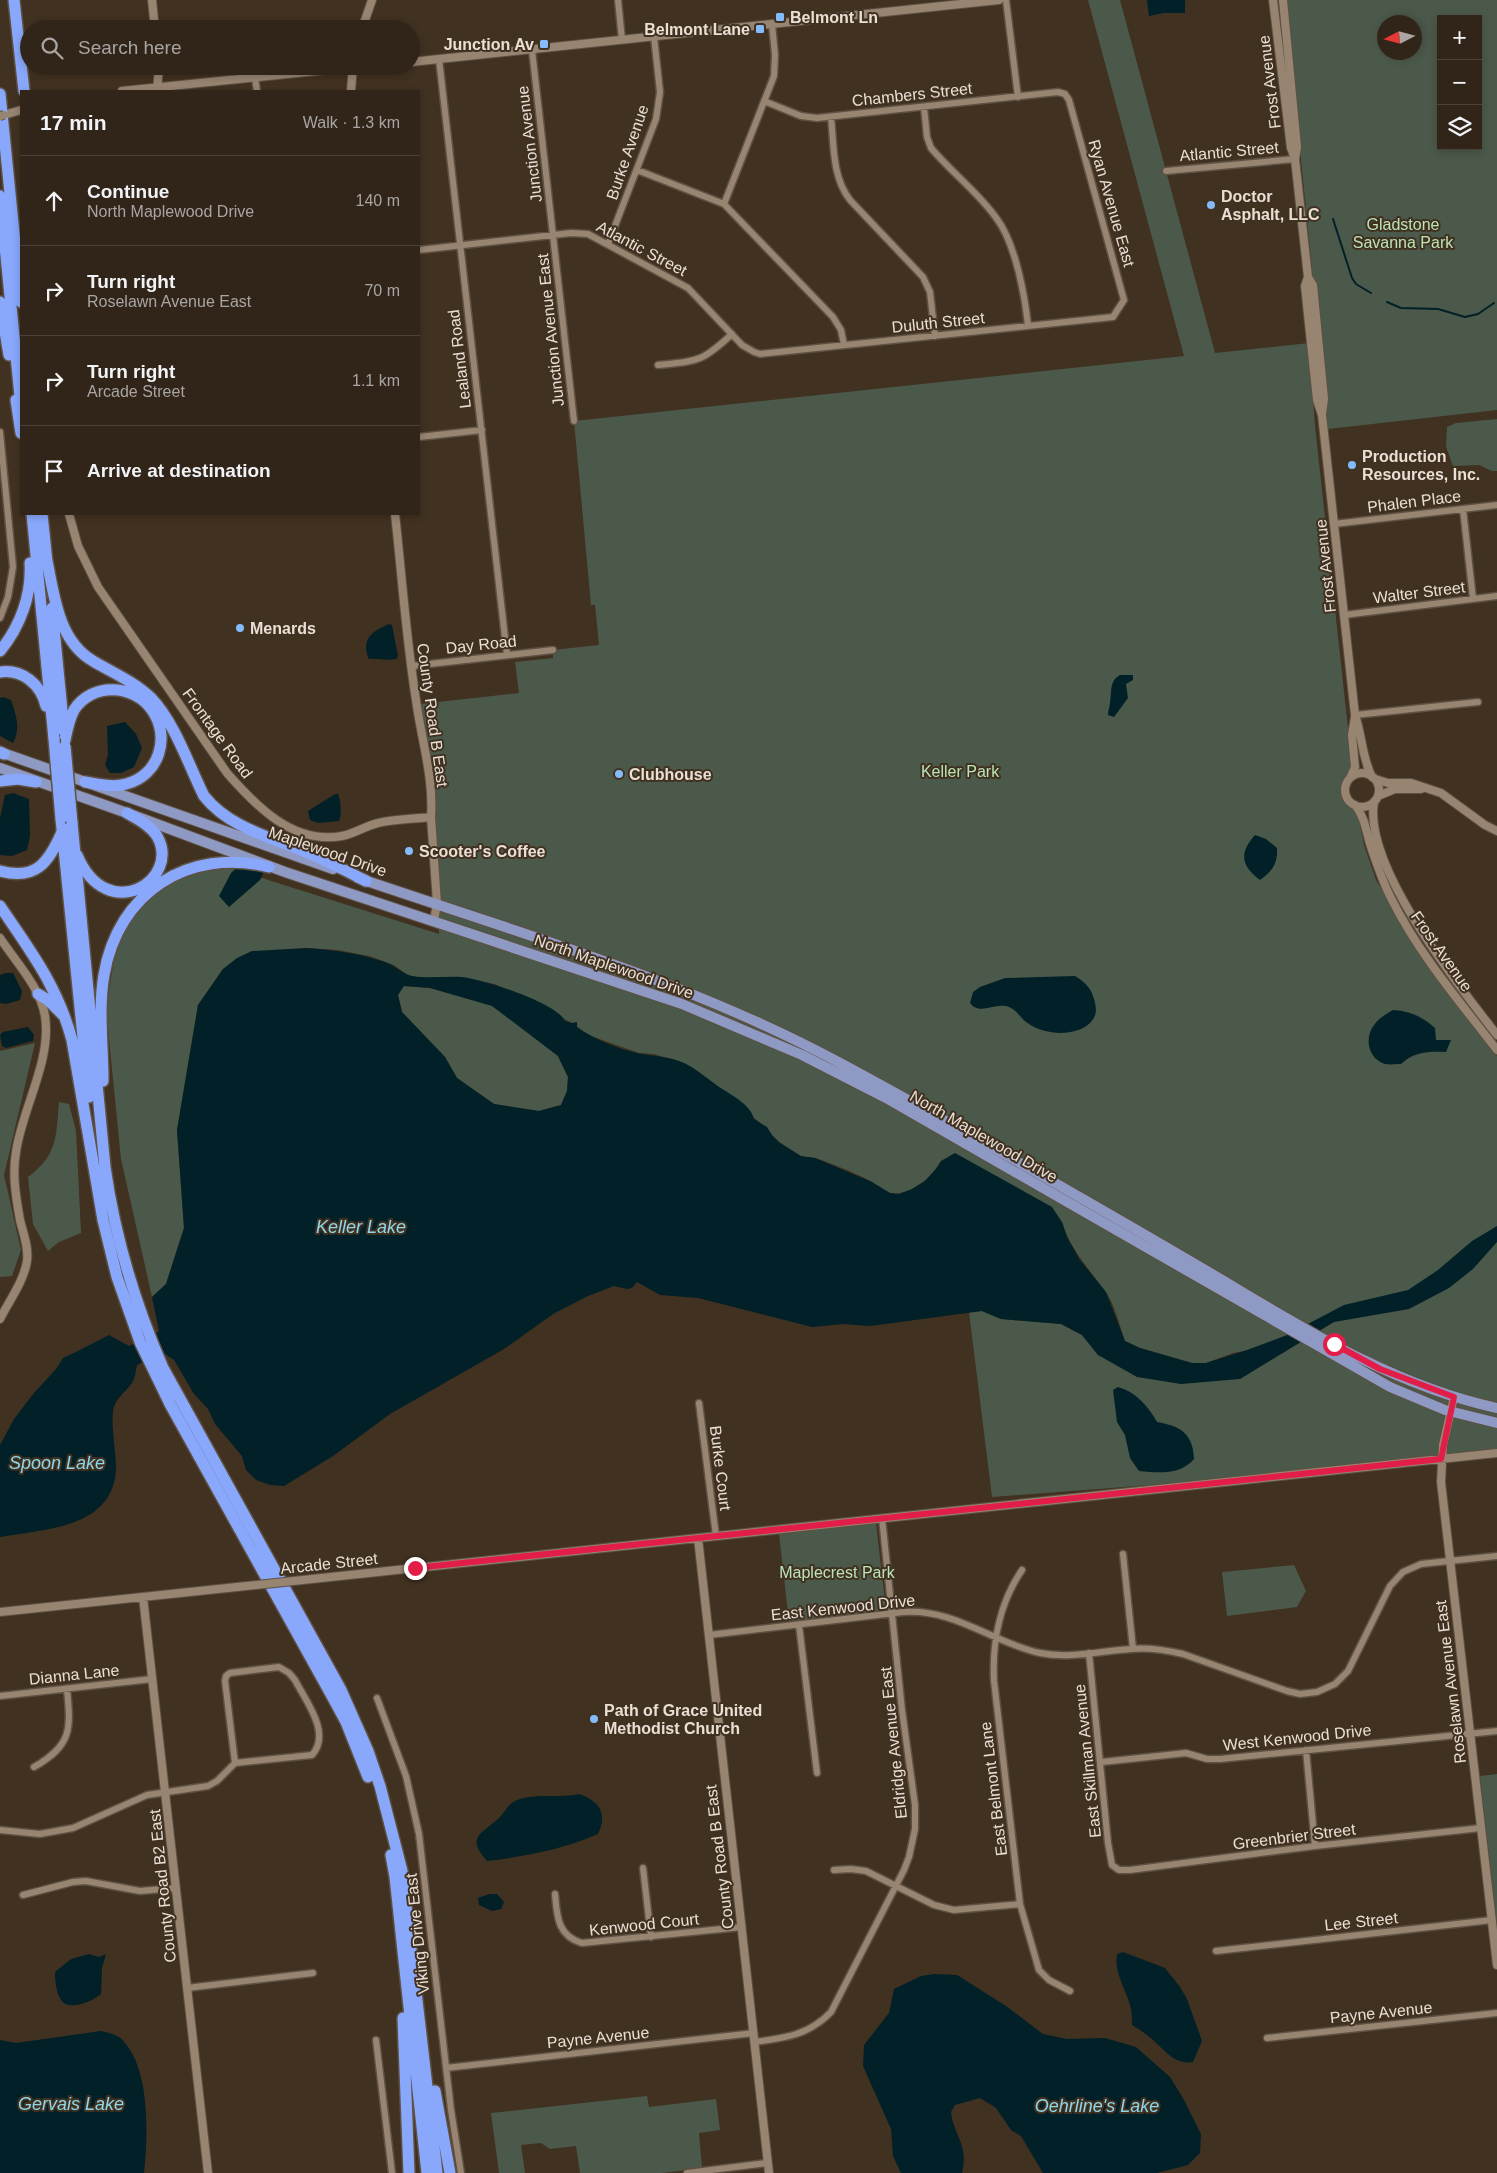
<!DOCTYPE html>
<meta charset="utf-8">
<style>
:root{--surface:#312519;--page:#3d3126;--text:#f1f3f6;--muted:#a8a5a2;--line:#4c4238}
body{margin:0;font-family:Helvetica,sans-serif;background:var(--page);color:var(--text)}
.controls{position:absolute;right:15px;top:15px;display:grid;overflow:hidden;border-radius:0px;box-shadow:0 2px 8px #0003}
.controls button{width:45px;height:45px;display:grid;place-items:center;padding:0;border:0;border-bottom:1px solid var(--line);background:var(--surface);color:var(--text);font:25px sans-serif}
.compass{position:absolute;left:1377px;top:15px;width:45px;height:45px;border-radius:50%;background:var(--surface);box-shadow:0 2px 8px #0003;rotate:264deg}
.stop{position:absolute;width:15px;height:15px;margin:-11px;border:4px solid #e11d48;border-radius:50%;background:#fff}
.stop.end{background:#e11d48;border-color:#fff;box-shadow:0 1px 5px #0008}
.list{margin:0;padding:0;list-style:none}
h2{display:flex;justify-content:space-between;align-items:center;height:65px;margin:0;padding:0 20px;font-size:21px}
h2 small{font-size:16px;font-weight:400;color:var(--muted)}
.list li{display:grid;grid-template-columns:32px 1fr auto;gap:15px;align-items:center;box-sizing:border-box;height:90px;padding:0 20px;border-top:1px solid var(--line)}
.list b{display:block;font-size:19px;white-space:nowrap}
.list p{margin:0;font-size:16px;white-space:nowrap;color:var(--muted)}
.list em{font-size:16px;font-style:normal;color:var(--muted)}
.icon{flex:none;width:28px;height:28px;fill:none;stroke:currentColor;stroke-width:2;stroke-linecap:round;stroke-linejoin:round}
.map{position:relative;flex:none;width:1497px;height:2173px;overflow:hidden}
.search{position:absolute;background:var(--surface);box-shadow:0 2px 8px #0003;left:20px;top:20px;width:400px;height:55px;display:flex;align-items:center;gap:12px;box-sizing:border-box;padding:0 18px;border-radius:28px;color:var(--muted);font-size:19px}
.panel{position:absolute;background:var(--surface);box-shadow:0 2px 8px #0003;left:20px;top:90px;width:400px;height:425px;border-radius:0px}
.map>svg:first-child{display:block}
.green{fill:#4b594a;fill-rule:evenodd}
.water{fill:#022027;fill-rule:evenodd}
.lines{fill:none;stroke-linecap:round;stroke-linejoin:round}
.stream{stroke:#022027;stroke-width:2}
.minor-casing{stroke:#5e5042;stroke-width:9}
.tertiary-casing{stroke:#5e5042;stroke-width:10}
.primary-casing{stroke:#5e5042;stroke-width:12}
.motorway-casing{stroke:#5e5042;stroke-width:14}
.minor{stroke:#978471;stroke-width:6}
.tertiary{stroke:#978471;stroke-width:8}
.primary{stroke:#8f9ac4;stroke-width:10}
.motorway{stroke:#89a8fc;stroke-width:11}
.tertiary-bridge-casing{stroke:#5e5042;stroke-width:10;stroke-linecap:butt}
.motorway-bridge-casing{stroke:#5e5042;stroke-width:14;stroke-linecap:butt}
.tertiary-bridge{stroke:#978471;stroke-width:8}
.motorway-bridge{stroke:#89a8fc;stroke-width:11}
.route{stroke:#e11d48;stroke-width:6}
.poi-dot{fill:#84bcfb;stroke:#413121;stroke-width:2}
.labels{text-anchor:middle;stroke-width:4;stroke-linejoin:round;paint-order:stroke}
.poi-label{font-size:16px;font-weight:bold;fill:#eadfd5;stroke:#413121;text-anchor:start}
.street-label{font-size:16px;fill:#eadfd5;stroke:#413121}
.park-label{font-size:16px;fill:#bae4b6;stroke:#413121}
.water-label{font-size:18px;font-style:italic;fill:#8ed6e9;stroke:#413121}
</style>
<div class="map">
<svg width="1497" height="2173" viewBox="0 0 1497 2173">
<rect width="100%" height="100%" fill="#413121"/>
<path class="green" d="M1088,0H1120L1215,353L1309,343L1315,426L1352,765C1351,780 1340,780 1344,799L1357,811L1364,845L1376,880L1463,1013L1497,1056V1449L1190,1482L992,1497L969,1312L982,1311L1001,1319L1061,1324L1082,1335L1098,1355L1240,1379L1300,1341L1233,1353L1206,1363H1192L1140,1348L1125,1341C1119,1325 1115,1304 1105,1291C1088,1267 1071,1251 1062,1222L941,1161C932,1176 917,1190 900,1193C889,1196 880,1187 872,1182C860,1175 829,1162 815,1158C810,1157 804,1158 800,1156C794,1152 787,1147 781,1143C771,1137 768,1128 759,1122L707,1078L680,1062L654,1054L639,1053L588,1035L572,1023L495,984L452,977L428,978L409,976L394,965L369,956L338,950L306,948L223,969L198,1005L177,1130L184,1228L166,1284L152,1297L121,1159L106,1009L119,929L170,876L214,863L439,934V874L420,704L519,693L515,662L553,658V650L599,645L595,605H591L574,421L1184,356Z
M1285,0H1497V410L1328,429ZM1441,19H1478V146H1441ZM1384,22H1414V52H1384Z
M1497,419V471H1492L1479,465L1453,466L1446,447L1447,427L1456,423Z
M403,986L430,988L492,1005L558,1056L568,1077L567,1091L561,1105L539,1111L494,1104L457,1078L445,1057L402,1012L398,995Z
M35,1043L4,1175L21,1250L12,1276L0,1277V1051Z
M59,1102L69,1104L76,1131L81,1233L59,1242L48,1251L33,1224L28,1177C58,1155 56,1136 59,1102Z
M876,1523L886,1610L789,1622L779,1534Z
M1294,1565L1306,1591L1297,1607L1227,1616L1222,1572Z
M1497,1774V1926L1480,1776Z
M647,2096L649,2107L716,2099L720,2130L699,2133L702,2168L662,2173H580L576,2146L550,2149L541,2143L521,2145L525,2173H499L491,2113Z"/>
<path class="water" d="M1147,0H1185V13H1164L1149,16Z
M389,624L392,625L398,656L396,659C386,661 379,658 369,659C360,640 372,631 389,624Z
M1120,675H1133V680L1126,684L1128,698L1114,717L1108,715C1108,710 1110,706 1110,702C1112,692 1109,681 1120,675Z
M3,697L11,700C16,715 21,728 13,743L0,736V698Z
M125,722L136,734L142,748L134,767L121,773H110L105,765L108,755L107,726Z
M13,793L29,799L30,836L27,850L12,856L0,855V818L5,795Z
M335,794H338C341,802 342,814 339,821L318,823L310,820L308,811Z
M1255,835L1266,839L1277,848C1278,863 1272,872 1260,880C1242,866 1238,854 1255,835Z
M243,862L265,870L260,880L229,907L219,896L231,873Z
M306,948C334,950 359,953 385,962C394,965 403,974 412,976C429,979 445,976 462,977C482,979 557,1003 565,1021L572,1023L577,1022V1027C595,1040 617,1048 637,1053C652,1056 664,1056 679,1061C696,1067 709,1081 724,1090C735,1097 751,1106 754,1119L767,1127L772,1135L780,1143L801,1156L815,1158L872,1182L890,1193L899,1194L912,1189L925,1181L936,1169L941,1161L955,1153L1052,1207L1062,1222L1067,1237L1080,1260L1106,1292L1125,1341L1140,1348L1192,1363H1206L1247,1350L1287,1335L1344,1305L1408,1290L1438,1270L1472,1241L1497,1226V1242L1473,1269L1449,1288L1409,1309L1334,1322L1240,1379L1181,1384L1137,1377L1098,1355L1082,1335L1061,1324L1001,1319L982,1311L870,1326L843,1324L812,1327L698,1298L660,1295L637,1282L632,1288L627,1289L614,1286L588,1296L553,1314L504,1349L390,1414L333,1456L284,1486L270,1485L256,1480L246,1470L242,1456L215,1424L208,1409L194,1394L174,1360L162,1352L137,1365C136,1370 135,1379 132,1383C125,1393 115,1398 113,1411C111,1430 116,1449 116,1469C113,1529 44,1529 0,1537V1445L14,1419L34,1393L56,1369L63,1358L74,1353L109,1335L129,1346L155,1334L159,1331L152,1297L166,1284L184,1228L177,1130L198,1005L223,969L237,958L252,951ZM404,986L430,988L492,1006L558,1056L568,1077L567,1091L561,1105L539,1111L494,1104L457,1078L445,1057L402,1012L398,995Z
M6,973H13L22,991L20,1000L6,1004L0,1003V975Z
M1075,976C1085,982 1091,988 1094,999C1097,1009 1097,1016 1090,1023C1075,1037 1045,1035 1029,1024C1020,1019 1016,1007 1005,1006C992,1004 979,1015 970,1003L973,992L980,987L1005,978Z
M1393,1010C1410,1011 1423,1017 1435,1028L1436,1040H1451L1446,1052C1429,1051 1413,1052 1401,1064C1396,1064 1390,1065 1385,1064C1368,1059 1364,1038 1374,1025C1379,1018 1386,1014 1393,1010Z
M28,1027L34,1035L33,1041L6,1048L2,1046L0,1035L3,1032Z
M1118,1387C1136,1392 1148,1406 1157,1422C1180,1426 1193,1433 1194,1459C1180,1475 1160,1473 1139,1471L1130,1458L1125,1435L1117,1422L1113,1390Z
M579,1794C599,1801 608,1813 598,1834C565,1849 522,1857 487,1861C466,1837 480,1835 498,1819C509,1808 507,1802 524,1798C542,1794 560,1798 579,1794Z
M489,1894H497L504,1902L501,1909L492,1911L479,1905L478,1898Z
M1123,1952L1165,1968L1180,1987L1187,1999L1202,2041L1193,2062C1174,2065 1165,2050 1152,2039C1146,2034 1139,2029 1132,2025C1132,2018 1132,2011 1130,2005C1125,1987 1114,1973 1117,1954Z
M89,1954L99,1957L106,1954L102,1968L101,1994C93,2001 69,2012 61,2000C56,1992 55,1981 55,1972L71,1959Z
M934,1974L957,1975L1006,2006L1043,2034L1067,2039L1105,2038L1136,2047L1170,2077L1183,2098L1201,2134L1200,2153L1188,2165L1157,2173H1043L1021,2136L1011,2130L996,2108L980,2098L955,2105L951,2112C954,2137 969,2144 962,2173H901L893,2156L891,2129L863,2066L864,2045L889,2013L894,1989L921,1976Z
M101,2031C106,2032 114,2034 119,2037C151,2063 148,2136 144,2173H0V2040L16,2043Z"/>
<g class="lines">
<path class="stream" d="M1333,219L1352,278L1356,284L1371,293
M1387,302L1401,308L1438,309L1465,317L1478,314L1494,303"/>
<defs>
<path id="minor" d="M618,0L622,40
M1006,0L1018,97
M772,24L775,55L774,76L724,204L833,317L841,330L844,345
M532,50L574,421
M439,59L507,655
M255,78L257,91
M924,107L927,137L931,148C952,173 979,193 997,219C1015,243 1025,295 1028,326
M831,117C834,145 832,177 850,200L923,277L930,292L935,336
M637,170L724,204
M1166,171L1295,159
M608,244L656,119L660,92L654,37
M419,250L571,233L588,234L688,288L742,345L754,352L760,354L1113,317L1124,300L1069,100L1065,94L1058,92L817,118L801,116L764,101
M658,365C698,361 702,362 732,334
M0,432L13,567L8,597L0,618
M419,437L482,430
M1463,509L1473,599
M1334,524L1497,505
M1344,615L1497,596
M412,666L553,650
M1355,715L1478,702
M699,1403L716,1536
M1123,1554L1133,1649
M1022,1570C1000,1602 992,1642 994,1681L1020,1904L1039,1970L1049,1980L1070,1991
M799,1625L817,1773
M709,1635L903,1612C954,1608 993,1643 1040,1653C1070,1659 1101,1651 1131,1649C1149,1647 1166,1650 1183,1654L1287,1691L1300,1694L1317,1692L1335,1684L1348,1671L1390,1586L1403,1572L1421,1564L1497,1556
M1089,1653L1108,1843L1112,1865L1119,1870H1130L1315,1846L1481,1828
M0,1696L152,1679
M377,1698L406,1776L419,1834L451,2110L461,2173
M1306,1750L1315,1846
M1102,1762L1186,1753L1207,1759H1220L1497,1731
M34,1767C72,1745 71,1730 67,1689
M0,1830L40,1834L73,1828L147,1795L208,1786L217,1781L235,1763L312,1755C332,1733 305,1700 295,1680L289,1673L279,1667L230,1673L226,1676L225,1681L235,1763
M643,1868L651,1937
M834,1870L851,1869L866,1871L934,1905L954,1910L1020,1904
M555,1894C557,1915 557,1936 582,1943L742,1927
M23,1895L73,1882L86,1881L140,1891L175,1888
M1216,1951L1492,1920
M187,1988L313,1973
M1267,2038L1497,2013
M376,2040L392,2173
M755,2042C785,2038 809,2035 831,2012L904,1870L909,1857L915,1829V1805L902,1710L882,1518
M446,2068L754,2033
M687,2173L767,2163"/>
<path id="tertiary" d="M152,0L155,29
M1273,0L1291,148L1295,159L1308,277L1313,285L1324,399L1322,414
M1283,0L1297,147L1295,159
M362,29L372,0
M411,62L999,0
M122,91L365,66
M157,91L159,66
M351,91L353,66
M4,115L21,110
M1308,277L1305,286L1317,400L1322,415L1355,715C1362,735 1362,758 1372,777
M69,514L78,546L98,587L227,773C256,806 293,845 342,836C354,834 365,826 378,823C395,819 413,819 431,817
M395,514C402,576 406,638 416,700C421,738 434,778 431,817L437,903L434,921
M1345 790a17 17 0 1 1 34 0a17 17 0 1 1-34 0Z
M1351,776L1355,767L1352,735L1355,717
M1375,779L1388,783H1411L1441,793L1485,825L1497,831
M1378,796L1395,789H1421
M1374,802C1363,866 1458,985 1497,1035
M1355,805C1365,817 1366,832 1371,847C1377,865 1383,883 1392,900C1419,954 1460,1002 1497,1050
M0,938C16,962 40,987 45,1016C52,1060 22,1109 16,1152C12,1175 16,1197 20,1220C23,1233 29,1247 27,1261C24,1281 9,1301 0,1319
M1454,1397L1443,1445L1441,1482L1497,1965
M698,1538L769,2173
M312,1579L1497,1453
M143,1597L208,2173
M0,1612L237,1587"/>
<path id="primary" d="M0,752L333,869
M0,768L127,813L285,872L682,1004L802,1055L886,1098L1390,1387L1445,1410L1497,1423
M358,878C522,934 689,981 842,1064C959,1127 1075,1194 1190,1261C1288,1318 1384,1384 1497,1408"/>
<path id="motorway" d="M14,0L24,91
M0,94L21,302
M0,196L21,406
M0,302L9,355
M16,400L21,433
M32,514L54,739
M42,514L47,562
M46,556C54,593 57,640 93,661C113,673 135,682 151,698C175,723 189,766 204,796C227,825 263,835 296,848C320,858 343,869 366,881
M52,608L64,731
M0,651C20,627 32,595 30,563
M0,672C22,669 41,684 46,706
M65,740C67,730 69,719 74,710C92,682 134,684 152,710C171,737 159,776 126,784C113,788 98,784 85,782
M0,752L4,754
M0,781L18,779L36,782
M61,819L89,1097
M72,823L105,1167C115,1237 135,1304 163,1368L341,1690L368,1751L380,1786L402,1871L437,2173
M77,855C107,927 182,880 157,836C150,825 137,819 127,813
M0,871C36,881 49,862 62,832
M0,906C31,952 57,985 72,1040L103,1220L117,1277L140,1342L170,1404L332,1696L346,1722L368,1777
M38,994L48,1000L63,1015
M103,1081C103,1046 98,1009 104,975C118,892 189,847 269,867
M391,1855L395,1877L427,2173
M403,2018L409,2173
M435,2091L450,2173"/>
</defs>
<use href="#minor" class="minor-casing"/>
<use href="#tertiary" class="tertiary-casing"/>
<use href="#primary" class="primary-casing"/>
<use href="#motorway" class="motorway-casing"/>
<use href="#minor" class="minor"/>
<use href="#tertiary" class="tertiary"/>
<use href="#primary" class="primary"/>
<use href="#motorway" class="motorway"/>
<defs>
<path id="tertiary-bridge" d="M0,116L4,115
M237,1587L312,1579"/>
<path id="motorway-bridge" d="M54,739L61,819
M65,746L72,823"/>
</defs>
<use href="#tertiary-bridge" class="tertiary-bridge-casing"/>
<use href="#motorway-bridge" class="motorway-bridge-casing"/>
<use href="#tertiary-bridge" class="tertiary-bridge"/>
<use href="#motorway-bridge" class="motorway-bridge"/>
</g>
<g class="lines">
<path class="route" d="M415,1568L1441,1459L1454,1397L1380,1369L1334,1344"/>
</g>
<g class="poi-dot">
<rect x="775" y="12" width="10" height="10" rx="2.5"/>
<rect x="755" y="24" width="10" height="10" rx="2.5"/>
<rect x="539" y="39" width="10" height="10" rx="2.5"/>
<circle cx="1211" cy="205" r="5"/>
<circle cx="1352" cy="465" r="5"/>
<circle cx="240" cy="628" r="5"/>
<circle cx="619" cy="774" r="5"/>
<circle cx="409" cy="851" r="5"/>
<circle cx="594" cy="1719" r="5"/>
</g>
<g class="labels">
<g class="poi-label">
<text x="790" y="23">Belmont Ln</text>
<text x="750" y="35" text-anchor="end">Belmont Lane</text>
<text x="534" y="50" text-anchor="end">Junction Av</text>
<text x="1221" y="202">Doctor<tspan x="1221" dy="18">Asphalt, LLC</tspan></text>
<text x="1362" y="462">Production<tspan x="1362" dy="18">Resources, Inc.</tspan></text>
<text x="250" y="634">Menards</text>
<text x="629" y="780">Clubhouse</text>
<text x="419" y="857">Scooter's Coffee</text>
<text x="604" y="1716">Path of Grace United<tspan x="604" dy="18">Methodist Church</tspan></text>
</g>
<g class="street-label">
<text transform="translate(1269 82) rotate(-97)" y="6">Frost Avenue</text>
<text transform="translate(912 94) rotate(-6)" y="6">Chambers Street</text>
<text transform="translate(529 144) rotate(-97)" y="6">Junction Avenue</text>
<text transform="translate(1229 151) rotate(-5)" y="6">Atlantic Street</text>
<text transform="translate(627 152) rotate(-71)" y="6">Burke Avenue</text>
<text transform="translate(1112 203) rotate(74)" y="6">Ryan Avenue East</text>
<text transform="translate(642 248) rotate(28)" y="6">Atlantic Street</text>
<text transform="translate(938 322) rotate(-6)" y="6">Duluth Street</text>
<text transform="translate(550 330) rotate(-96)" y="6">Junction Avenue East</text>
<text transform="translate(459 359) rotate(-97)" y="6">Lealand Road</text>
<text transform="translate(1414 501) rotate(-7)" y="6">Phalen Place</text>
<text transform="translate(1325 566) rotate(-96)" y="6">Frost Avenue</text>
<text transform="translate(1419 592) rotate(-7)" y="6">Walter Street</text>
<text transform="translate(481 644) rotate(-6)" y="6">Day Road</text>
<text transform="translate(433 715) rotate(82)" y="6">County Road B East</text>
<text transform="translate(218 733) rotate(54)" y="6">Frontage Road</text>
<text transform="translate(328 851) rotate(19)" y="6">Maplewood Drive</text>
<text transform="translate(1442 951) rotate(55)" y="6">Frost Avenue</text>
<text transform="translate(614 966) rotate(19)" y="6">North Maplewood Drive</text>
<text transform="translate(984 1136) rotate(30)" y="6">North Maplewood Drive</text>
<text transform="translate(721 1468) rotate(83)" y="6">Burke Court</text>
<text transform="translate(329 1563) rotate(-6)" y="6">Arcade Street</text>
<text transform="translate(843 1607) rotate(-6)" y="6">East Kenwood Drive</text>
<text transform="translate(74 1674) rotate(-6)" y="6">Dianna Lane</text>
<text transform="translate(1450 1682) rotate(-97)" y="6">Roselawn Avenue East</text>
<text transform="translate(1297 1737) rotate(-6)" y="6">West Kenwood Drive</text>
<text transform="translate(893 1743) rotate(-96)" y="6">Eldridge Avenue East</text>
<text transform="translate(1087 1761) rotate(-96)" y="6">East Skillman Avenue</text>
<text transform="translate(993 1789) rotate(-97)" y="6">East Belmont Lane</text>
<text transform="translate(1294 1836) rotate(-7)" y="6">Greenbrier Street</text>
<text transform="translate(719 1857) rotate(-97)" y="6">County Road B East</text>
<text transform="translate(162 1886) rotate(-96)" y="6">County Road B2 East</text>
<text transform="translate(1361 1921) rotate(-6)" y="6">Lee Street</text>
<text transform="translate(644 1924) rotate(-6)" y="6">Kenwood Court</text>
<text transform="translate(417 1934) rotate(-96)" y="6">Viking Drive East</text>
<text transform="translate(1381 2012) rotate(-6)" y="6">Payne Avenue</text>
<text transform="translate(598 2037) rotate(-6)" y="6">Payne Avenue</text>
</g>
<g class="park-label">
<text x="1403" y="230">Gladstone<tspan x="1403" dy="18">Savanna Park</tspan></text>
<text x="960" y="777">Keller Park</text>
<text x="837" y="1578">Maplecrest Park</text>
</g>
<g class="water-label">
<text x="361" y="1233">Keller Lake</text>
<text x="57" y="1469">Spoon Lake</text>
<text x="71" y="2110">Gervais Lake</text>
<text x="1097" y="2112">Oehrline's Lake</text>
</g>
</g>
</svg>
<div class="controls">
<button>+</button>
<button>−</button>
<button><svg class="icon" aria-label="layers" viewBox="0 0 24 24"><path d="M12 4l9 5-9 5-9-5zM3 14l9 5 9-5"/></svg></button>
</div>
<svg class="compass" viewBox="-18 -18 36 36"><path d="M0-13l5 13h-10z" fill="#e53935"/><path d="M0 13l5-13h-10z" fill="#a8a5a2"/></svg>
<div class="stop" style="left:1334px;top:1344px"></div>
<div class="stop end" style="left:415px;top:1568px"></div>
<div class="search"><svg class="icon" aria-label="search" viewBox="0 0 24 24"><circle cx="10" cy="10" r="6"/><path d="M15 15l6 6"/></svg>Search here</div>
<section class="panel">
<h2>17 min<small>Walk · 1.3 km</small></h2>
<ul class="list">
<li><svg class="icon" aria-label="ahead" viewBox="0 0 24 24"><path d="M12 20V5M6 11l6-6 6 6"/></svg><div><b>Continue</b><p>North Maplewood Drive</p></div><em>140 m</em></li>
<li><svg class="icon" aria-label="right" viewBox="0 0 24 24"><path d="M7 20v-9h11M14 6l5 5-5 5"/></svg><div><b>Turn right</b><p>Roselawn Avenue East</p></div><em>70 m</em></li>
<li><svg class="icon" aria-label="right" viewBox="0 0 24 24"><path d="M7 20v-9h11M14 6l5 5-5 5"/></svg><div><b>Turn right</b><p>Arcade Street</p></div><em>1.1 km</em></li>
<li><svg class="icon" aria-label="arrive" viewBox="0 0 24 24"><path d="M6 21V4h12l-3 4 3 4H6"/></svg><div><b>Arrive at destination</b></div></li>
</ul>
</section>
</div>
